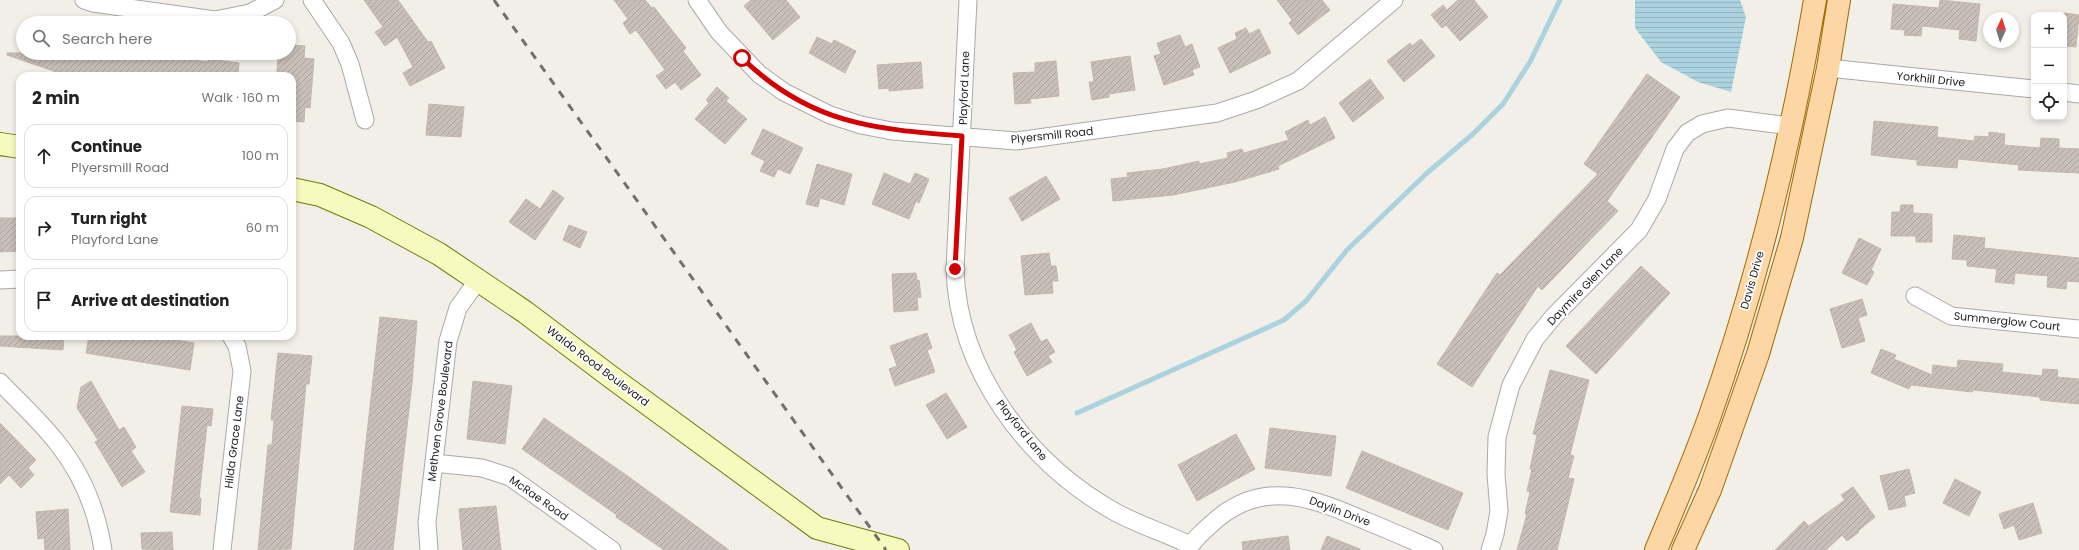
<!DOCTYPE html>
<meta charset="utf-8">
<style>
:root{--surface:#fff;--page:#f2f2f2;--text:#222;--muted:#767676;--line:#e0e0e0}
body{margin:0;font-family:Poppins,sans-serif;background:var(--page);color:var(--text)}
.controls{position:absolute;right:12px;top:12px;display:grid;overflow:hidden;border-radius:8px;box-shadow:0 2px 6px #0003}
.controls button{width:36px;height:36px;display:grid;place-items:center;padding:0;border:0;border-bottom:1px solid var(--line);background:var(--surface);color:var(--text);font:20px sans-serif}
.compass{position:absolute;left:1983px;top:12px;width:36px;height:36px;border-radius:50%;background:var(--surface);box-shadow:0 2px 6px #0003;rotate:4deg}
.stop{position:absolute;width:12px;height:12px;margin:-9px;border:3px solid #d40000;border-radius:50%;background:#fff}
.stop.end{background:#d40000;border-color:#fff;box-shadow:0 1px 4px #0008}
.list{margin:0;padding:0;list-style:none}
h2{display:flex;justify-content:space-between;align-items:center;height:52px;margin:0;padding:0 16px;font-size:17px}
h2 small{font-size:13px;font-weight:400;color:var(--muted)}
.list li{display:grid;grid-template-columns:26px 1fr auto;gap:12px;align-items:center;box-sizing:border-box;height:64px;margin:0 8px 8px;padding:0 8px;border:1px solid var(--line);border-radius:12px}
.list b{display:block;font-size:15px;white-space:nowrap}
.list p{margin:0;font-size:13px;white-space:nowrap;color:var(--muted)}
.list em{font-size:13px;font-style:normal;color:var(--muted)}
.icon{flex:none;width:22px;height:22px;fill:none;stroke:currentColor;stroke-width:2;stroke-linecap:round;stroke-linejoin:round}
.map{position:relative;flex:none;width:2079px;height:550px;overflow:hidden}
.search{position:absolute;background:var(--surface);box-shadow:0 2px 6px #0003;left:16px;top:16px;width:280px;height:44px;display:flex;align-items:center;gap:10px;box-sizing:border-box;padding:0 14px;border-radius:22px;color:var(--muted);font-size:15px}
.panel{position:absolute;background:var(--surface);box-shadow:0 2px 6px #0003;left:16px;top:72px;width:280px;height:268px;border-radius:12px}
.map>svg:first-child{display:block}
.water{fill:url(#water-rules)}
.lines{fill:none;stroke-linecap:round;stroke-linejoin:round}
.stream{stroke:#aad3df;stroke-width:5}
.building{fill:url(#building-hatch);stroke:#c4b6ab}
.street-casing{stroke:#a9a9a9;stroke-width:19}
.secondary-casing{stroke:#707d05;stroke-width:24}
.primary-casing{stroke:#a06b00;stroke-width:24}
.street{stroke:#fff;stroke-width:17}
.secondary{stroke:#f7fabf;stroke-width:22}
.primary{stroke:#fcd6a4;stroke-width:22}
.rail{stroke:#707070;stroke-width:3;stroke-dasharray:8 8;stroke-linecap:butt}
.route{stroke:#d40000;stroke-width:5}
.labels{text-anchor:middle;stroke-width:3.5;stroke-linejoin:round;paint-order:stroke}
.street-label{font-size:11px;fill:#222;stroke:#fff}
</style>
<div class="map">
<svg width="2079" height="550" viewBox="0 0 2079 550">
<defs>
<pattern id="water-rules" width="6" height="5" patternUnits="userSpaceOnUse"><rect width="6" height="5" fill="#aad3df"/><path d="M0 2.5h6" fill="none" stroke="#92b5bf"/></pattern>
<pattern id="building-hatch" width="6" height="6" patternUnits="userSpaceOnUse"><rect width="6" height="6" fill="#c7bfb8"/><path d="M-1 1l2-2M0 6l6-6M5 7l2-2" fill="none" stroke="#aba49e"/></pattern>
</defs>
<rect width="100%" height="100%" fill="#f2efe9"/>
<path class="water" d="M1635,0H1740L1746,17L1731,92L1698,82L1661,62L1635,28Z"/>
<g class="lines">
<path class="stream" d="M1077,413L1284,320L1306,301L1347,250L1427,173L1473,134L1503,104L1530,62L1560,0"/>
</g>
<path class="building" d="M364,0H398L428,42L431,41L445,68L410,86L403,73L413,67L397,37L385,46L375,32L383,27Z
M614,0H645L652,8L654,7L686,48L683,51L701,75L681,90L675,82L666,89L656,76L665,70L636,30L630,34L623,23L628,19Z
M751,0H786L800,17L773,40L744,6Z
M1277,0H1322L1330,10L1298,35L1289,23L1292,20Z
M1458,0H1474L1488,17L1460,41L1446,25L1442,28L1431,15L1443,5L1447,10Z
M1940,0L1980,4L1976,41L1959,39L1960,30L1922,26L1921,36L1904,35L1905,30L1891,29L1893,4L1939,8Z
M2064,13L2079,15L2076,47L2064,46Z
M1246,28L1249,34L1259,29L1271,53L1230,73L1218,48L1237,39L1235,33Z
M1180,35L1185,47L1192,44L1200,67L1192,70L1194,75L1164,85L1154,56L1161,54L1157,43Z
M817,37L832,44L834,40L856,51L845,73L809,53Z
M1421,39L1435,56L1404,82L1387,61L1410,43L1412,46Z
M289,45L305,46L304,58L314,59L310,108L305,107L304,122L292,121V74L277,73L278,53H289Z
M7,53H146L208,62V59L239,63L238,76H68L7,55Z
M1130,56L1135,90L1109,94V97L1092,100L1089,82H1094L1091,62Z
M1056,61L1059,96L1030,99L1031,103L1015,104L1013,73L1035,72V63Z
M921,62L923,88L889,91V88L879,89L877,65Z
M1647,74L1680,97L1607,201L1618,211L1542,290L1538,286L1472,387L1437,364L1497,273L1500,275L1598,174L1584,164Z
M1370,79L1384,98L1353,122L1339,103Z
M717,87L729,98L726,101L747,119L725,144L695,119L709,103L706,100Z
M429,104L464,107L461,137L426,135Z
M1325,117L1335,138L1278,166L1279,169L1235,182L1173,195L1113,201L1111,179L1128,177L1127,173L1163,169L1199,161V164L1228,158L1227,153L1242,149L1244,153L1289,140L1285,132L1308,120L1310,125Z
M1874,121L1938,127L1937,137L1974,141L1975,136L1989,137V132L2005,134L2004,145L2040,148L2041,138L2059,139V148L2079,149V173L2018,170L2019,165L1958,159L1957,168L1917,165V160L1871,155Z
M763,129L803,148L790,174L778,169L774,177L760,171L765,161L751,154Z
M817,164L852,174L844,205L820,198L818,207L806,204Z
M884,173L910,184L915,173L929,179L919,203L916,201L909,219L872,204Z
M1046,176L1060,199L1022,221L1009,198Z
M553,190L564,198L535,240L509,222L526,199L540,209Z
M1901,205H1913V213L1932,214V242H1916V236H1891L1892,212H1900Z
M0,218H18V222H20V251L0,252Z
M569,225L587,232L580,248L563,240Z
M1954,235L1985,238L1984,248L2079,258V282L2067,281L2066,289L2047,287L2048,276L2015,273L2014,284L1995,282L1997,269L1967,266V260L1952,259Z
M1859,238L1881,249L1871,270L1874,272L1867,285L1842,273Z
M1049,253L1051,266H1056L1058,281H1052L1053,293L1025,295L1021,256Z
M1641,266L1670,293L1596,374L1566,346Z
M916,273L917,281L919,280L921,297L917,298L918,310L894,312L892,274Z
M1862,299L1867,315L1858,318L1865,341L1842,348L1830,309Z
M380,317L417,321L412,383L393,550H354Z
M1031,323L1041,342L1047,339L1055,352L1048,356L1052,362L1027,376L1014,352L1017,350L1009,335Z
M927,333L932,348L927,350L935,372L895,386L889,369L897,366L890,346Z
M0,336H64L63,350L0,346Z
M89,336H169L168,339L194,343L190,370L86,353Z
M1881,349L1896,355L1894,359L1932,375L1933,365L1957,368L1958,360L2003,364L2002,372L2042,376L2043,369L2058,370L2057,377L2079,379V404L2040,400V397L1973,390L1972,392L1911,385L1909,389L1871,373Z
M278,353L312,356L309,384H306L291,549L258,550L268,445H272L274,420H271Z
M1550,370L1589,380L1570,455L1574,456L1568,478L1574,479L1557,550H1517L1527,514H1525L1530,492L1527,491L1532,469H1530L1537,435L1533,434Z
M91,381L119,430L124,427L136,447L131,451L145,472L122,487L95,442L98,440L77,408L81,387Z
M473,381L512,386L505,444L467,439Z
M946,393L967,427L947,439L926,405Z
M182,406L213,409L211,426L207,425L199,498H201L200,515L170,512Z
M544,418L629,477L729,550H664L616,517L617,515L522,449Z
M0,423L36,460L28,468L34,475L21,488L9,475L0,484Z
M1270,428L1336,436L1331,476L1265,468Z
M1236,434L1255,469L1197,501L1178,465Z
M1362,451L1463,493L1448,530L1346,488Z
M1909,469L1915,493L1904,496L1906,506L1889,510L1880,476Z
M1955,479L1981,492L1969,516L1943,503Z
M1853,487L1875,517L1858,531L1859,532L1847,541L1842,535L1826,550H1775L1804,521L1809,526L1845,500L1841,495Z
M2033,503L2042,533L2019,540L2014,525L2004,529L1999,514Z
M496,506L501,550H463L459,509Z
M68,509L70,550H45L44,538L38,539L36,512Z
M172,532L173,550L142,549L141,533Z
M1288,536L1290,550H1243L1242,542Z
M1327,536L1360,549V550H1321Z"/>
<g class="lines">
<defs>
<path id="street" d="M84,0L93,3L215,20L250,13L275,0
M312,0L341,43L350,64L365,120
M697,0L719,32L759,74L784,92L830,115L861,125L892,131L1016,141L1217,113L1256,100L1298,81L1394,0
M968,0L955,269C958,371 1028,463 1115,512C1139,525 1165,533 1190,545
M1828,68L2034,89
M2064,92L2079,94
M0,280L20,279
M1915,296L1951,316L2079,329
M0,382C19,402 41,422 58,444C82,474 97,512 103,550
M434,463L482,468L510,477L612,550
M222,550L242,371L237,346L231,336
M429,550L427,522L448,341L458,308L478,280
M1188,550C1194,538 1207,528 1217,519C1266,478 1315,499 1366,521C1389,530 1411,540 1434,550
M1490,550L1495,534L1499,511L1496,474L1497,437L1511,385L1535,339L1554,316L1639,230L1657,199L1675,149L1687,133L1702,124L1728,118L1790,126"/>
<path id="secondary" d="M0,144L20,147
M292,189L320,195L371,217L439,254L525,312L611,377L817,528L898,550"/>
<path id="primary" d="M1656,550C1674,507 1693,463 1709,418C1757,283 1791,142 1815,0
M1683,550L1710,490L1758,354L1792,238L1828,68L1839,0"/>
</defs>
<use href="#street" class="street-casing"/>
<use href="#secondary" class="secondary-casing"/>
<use href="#primary" class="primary-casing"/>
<use href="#street" class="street"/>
<use href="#secondary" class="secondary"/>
<use href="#primary" class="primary"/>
<path class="rail" d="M494,0L886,550"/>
</g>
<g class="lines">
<path class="route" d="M742,58C810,124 873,129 962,136L955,269"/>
</g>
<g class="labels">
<g class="street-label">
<text transform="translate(1931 79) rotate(6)" y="4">Yorkhill Drive</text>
<text transform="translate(964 88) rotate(-88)" y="4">Playford Lane</text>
<text transform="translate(1052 135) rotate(-6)" y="4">Plyersmill Road</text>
<text transform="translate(1752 280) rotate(-74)" y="4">Davis Drive</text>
<text transform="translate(1585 286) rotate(-46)" y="4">Daymire Glen Lane</text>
<text transform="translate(2007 321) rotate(6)" y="4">Summerglow Court</text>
<text transform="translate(598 366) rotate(37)" y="4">Waldo Rood Boulevard</text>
<text transform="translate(440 411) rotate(-83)" y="4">Methven Grove Boulevard</text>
<text transform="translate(1022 430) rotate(51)" y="4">Playford Lane</text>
<text transform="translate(234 442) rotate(-83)" y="4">Hilda Grace Lane</text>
<text transform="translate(539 498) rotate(35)" y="4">McRae Road</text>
<text transform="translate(1340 511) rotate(21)" y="4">Daylin Drive</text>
</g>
</g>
</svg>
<div class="controls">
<button>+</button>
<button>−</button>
<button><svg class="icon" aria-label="locate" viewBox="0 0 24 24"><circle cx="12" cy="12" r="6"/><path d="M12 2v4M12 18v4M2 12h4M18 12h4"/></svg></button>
</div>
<svg class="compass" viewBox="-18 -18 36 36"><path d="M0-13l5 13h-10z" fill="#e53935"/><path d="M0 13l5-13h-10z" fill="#767676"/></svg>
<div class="stop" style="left:742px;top:58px"></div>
<div class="stop end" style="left:955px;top:269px"></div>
<div class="search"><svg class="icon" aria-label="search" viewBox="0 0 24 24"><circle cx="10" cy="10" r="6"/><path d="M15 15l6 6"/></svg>Search here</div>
<section class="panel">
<h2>2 min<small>Walk · 160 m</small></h2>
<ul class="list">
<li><svg class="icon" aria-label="ahead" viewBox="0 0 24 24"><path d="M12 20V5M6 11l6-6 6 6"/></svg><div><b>Continue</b><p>Plyersmill Road</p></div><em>100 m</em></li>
<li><svg class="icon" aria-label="right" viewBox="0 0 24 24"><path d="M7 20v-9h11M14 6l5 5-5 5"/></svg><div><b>Turn right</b><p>Playford Lane</p></div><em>60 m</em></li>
<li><svg class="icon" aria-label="arrive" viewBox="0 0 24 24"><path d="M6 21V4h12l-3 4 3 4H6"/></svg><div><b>Arrive at destination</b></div></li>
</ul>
</section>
</div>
